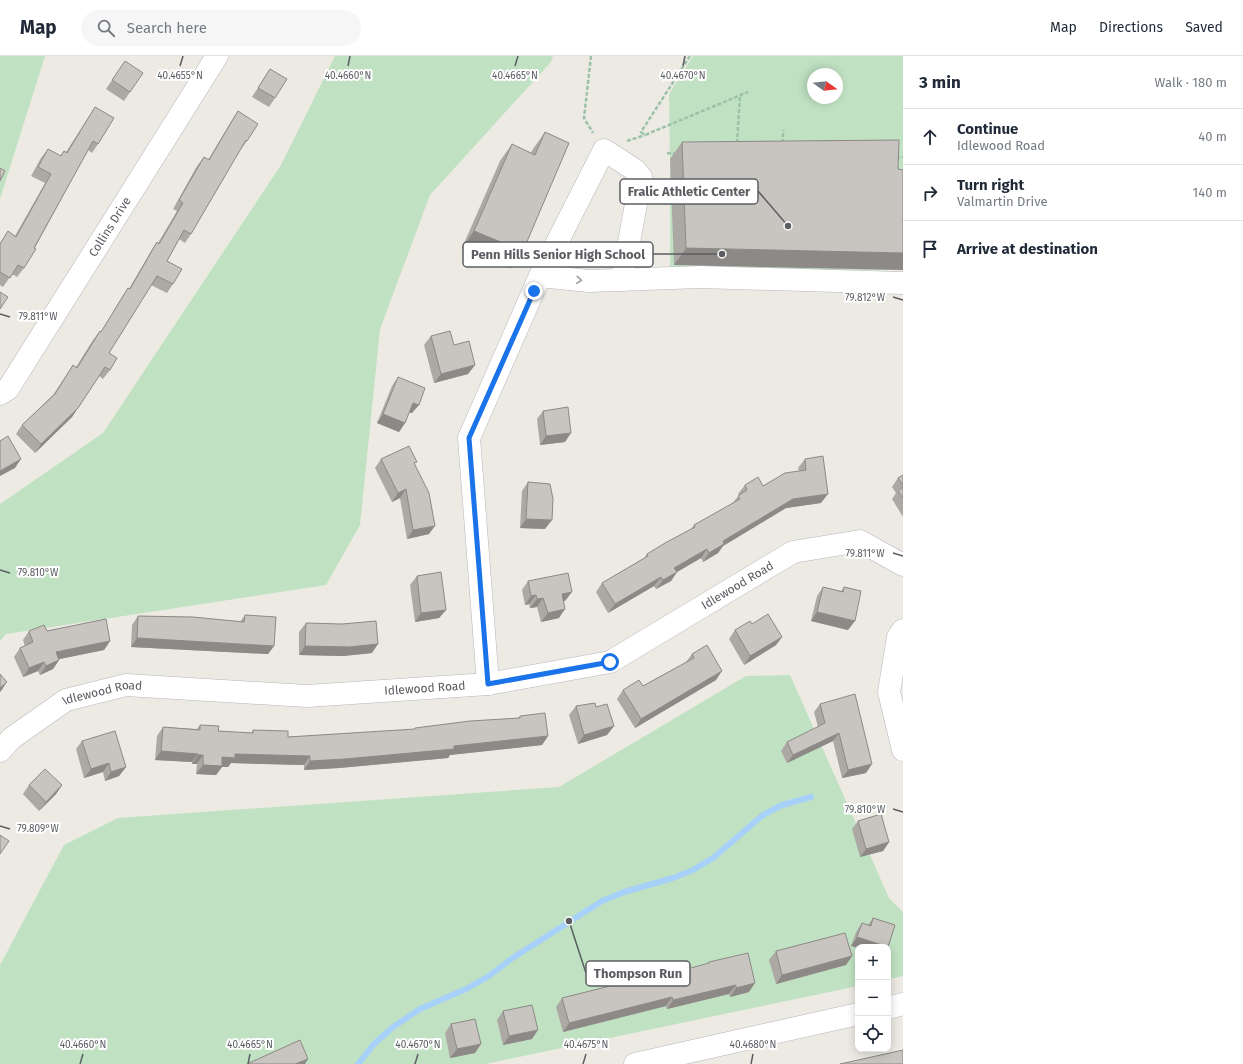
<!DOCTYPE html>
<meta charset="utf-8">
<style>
:root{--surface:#fff;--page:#f6f6f7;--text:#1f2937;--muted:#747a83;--line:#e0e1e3}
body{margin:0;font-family:"Fira Sans",sans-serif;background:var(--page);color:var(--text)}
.controls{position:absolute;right:12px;bottom:12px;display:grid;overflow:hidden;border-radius:8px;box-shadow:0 2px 10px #0003}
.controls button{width:36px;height:36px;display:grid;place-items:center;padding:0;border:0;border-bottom:1px solid var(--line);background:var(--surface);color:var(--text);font:20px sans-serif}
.compass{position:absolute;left:807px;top:12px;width:36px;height:36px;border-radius:50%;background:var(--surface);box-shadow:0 2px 10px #0003;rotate:105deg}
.stop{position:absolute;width:12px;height:12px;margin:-9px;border:3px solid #1a73e8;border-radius:50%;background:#fff}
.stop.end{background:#1a73e8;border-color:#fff;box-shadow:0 1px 4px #0008}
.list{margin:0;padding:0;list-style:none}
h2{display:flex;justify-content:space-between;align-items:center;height:52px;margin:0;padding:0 16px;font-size:17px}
h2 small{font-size:13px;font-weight:400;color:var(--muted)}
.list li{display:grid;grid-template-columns:26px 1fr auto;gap:12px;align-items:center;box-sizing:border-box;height:56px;padding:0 16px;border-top:1px solid var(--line)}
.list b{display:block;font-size:15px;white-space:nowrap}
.list p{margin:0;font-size:13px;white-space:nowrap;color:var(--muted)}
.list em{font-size:13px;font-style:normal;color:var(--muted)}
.icon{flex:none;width:22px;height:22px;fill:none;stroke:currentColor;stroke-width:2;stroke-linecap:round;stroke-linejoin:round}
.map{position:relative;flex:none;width:903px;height:1008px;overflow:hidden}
header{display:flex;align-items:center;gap:24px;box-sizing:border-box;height:56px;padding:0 20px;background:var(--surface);border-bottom:1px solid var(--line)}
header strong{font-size:19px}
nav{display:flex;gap:22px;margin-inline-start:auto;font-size:14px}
.search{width:280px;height:36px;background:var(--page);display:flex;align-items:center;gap:10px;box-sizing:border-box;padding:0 14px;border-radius:22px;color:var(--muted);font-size:15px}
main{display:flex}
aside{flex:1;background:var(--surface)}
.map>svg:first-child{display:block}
.green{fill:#c0e2c2;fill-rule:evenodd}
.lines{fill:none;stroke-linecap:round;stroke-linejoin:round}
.stream{stroke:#a7d1f8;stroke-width:6}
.minor-casing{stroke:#b5b7bc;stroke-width:23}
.path{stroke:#9bc2a8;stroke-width:2.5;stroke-dasharray:4 2;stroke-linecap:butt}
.minor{stroke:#fff;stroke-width:22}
.wall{fill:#aca9a5}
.shaded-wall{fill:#8c8986}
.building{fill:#c8c4c0;stroke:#8c8986}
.oneway{stroke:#9d9ea1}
.route{stroke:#1a73e8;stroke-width:5}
.ticks{fill:none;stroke:#5b5d62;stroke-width:1.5}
.labels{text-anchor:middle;stroke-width:4;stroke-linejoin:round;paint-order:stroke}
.street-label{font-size:12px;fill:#5b5d62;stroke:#fff}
.ticks-label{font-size:10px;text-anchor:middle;fill:#5b5d62;stroke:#fff;stroke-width:4;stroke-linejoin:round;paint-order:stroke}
.leader{fill:none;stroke:#5b5d62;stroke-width:1.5}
.callout-dot{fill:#5b5d62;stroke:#fff;stroke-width:1.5}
.callout{fill:#fff;stroke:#5b5d62;stroke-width:1.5}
.callout-label{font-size:13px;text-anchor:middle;font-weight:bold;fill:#5b5d62}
</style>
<header>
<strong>Map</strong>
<div class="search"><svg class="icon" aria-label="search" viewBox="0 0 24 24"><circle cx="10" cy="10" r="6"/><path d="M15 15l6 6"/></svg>Search here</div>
<nav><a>Map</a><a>Directions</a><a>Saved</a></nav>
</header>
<main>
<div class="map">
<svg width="903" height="1008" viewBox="0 0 903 1008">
<rect width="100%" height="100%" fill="#eceae2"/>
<path class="green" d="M0,0H45L0,143Z
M335,0H553L551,6L430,139L380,273L360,469L326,529L6,578L0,585V448L103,377L281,109Z
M693,0H903V214L670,213V103L669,38ZM813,18H837V42H813Z
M790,619L889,842L903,856V920L888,923V891H858V930L485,1008H0V909L64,789L118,762L559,731L746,620Z"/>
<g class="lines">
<path class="stream" d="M358,1008L374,988L393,971L420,953L466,933L489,920L511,903L602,845L624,836L673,822L693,814L713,802L763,759L782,749L811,741"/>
<defs>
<g id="minor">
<path d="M540,220L589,225L700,221L903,227"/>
<path id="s1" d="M0,338L8,333L217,0"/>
<path d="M903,574L898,581L889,636L903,694"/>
<path d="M488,628L469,382L540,220L604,94L635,114L641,121L622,224"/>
<path id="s2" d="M0,695L12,682L66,644L126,629L307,640L488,628L610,606L793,496L860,485L903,509"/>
<path d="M888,952L903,948"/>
<path d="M635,1008L858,958"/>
</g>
</defs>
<use href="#minor" class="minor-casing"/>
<path class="path" d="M591,0L584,62L593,77
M690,0L641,76L645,79L748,36
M627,85L645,79
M737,87L740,40
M783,87V74
M667,97L677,98
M896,102L903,101"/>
<use href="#minor" class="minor"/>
</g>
<path class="wall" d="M125,5L130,36L124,45L106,33Z
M270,13L275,42L269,51L252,41Z
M95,51L98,88L92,97L88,94L24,212L17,221L12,218L3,231L0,229V187L8,175L15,180L45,127L31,120L41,102L48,93L60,100L64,95L66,96Z
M238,55L247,85L241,93H240L191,178L185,187L179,183L167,205L173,228L167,237L151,229L109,297L110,314L103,323L99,320L72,361L35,397L16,378L22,369L53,339L73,309L76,311L93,284L100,275L101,276L122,241L128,232L129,233L151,195L157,186L158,187L177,155L173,153L197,110L204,101L208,104L232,64Z
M545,76L511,212L462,192L500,105L512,88L531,97L533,93Z
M899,84L674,209L670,103L682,86Z
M431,280L454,289L475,309L468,318L434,327L424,289Z
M398,321L412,357L409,356L405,367L399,376L377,367L392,330Z
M543,355L565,386L540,389L537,363Z
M381,403L415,408L429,478L407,483L400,442L392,446L375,412Z
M805,403L821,447L786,452L723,490L718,497L703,506L701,502L677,516L671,525L656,533L654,530L608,557L596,536L602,527L644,502L647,498L691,473L694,469L732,448L739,439L738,438L745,429L763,430L799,415L798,412Z
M903,419V461L892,443L896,437L892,431L898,422Z
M528,426L545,473L520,472L522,435Z
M417,520L446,554L439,562L415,566L410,529Z
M528,525L565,545H563L559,562L541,566L537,551L530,552L529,548L525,549L522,534Z
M823,531L841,535L844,531L848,574L811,565L817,540Z
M245,559L274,590L268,598L131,591L132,569L138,560L240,566Z
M306,567L372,597L343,600L299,599V576Z
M752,568L782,581L776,589L744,609L729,583L735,574Z
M29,575H47L110,585L104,594L59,603V604L53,613L40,619L38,615L23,621L14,601L20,592L25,590L23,584Z
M692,598L716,624L635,672L617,643L623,634L643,630L686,606Z
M820,648L866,717L842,722L833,685L787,707L781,695L787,686L818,671L814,656Z
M576,650L596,651L614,670L607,679L578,688L569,659Z
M520,660L548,680L542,689L450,699L448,702L339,712L304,714V709L231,707L228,711H222L216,719L196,718L197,708H192V706L155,704L157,680L163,671L197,673L200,669L218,675L251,677L253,674L288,681L414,674L415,672L518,662Z
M82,685L126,711L119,720L105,725L103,716L84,722L76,693Z
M29,729H62L56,738L39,755L23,738Z
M858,765L889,786L883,795L860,801L852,773Z
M873,862L895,869L888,892V891L851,890L856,876L862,867L868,869Z
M776,895L852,900L846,909L776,928L769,904Z
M709,906L749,936L730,941L729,938L667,953L666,950L563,976L556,951L562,942L643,925L707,908Z
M503,955L532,983L503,989L497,964Z
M451,968L475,997L450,1002L445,977Z"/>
<path class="shaded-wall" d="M474,175L523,195L511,212L462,192Z
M686,192L903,197V214L674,209Z
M475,309L468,318L434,327L441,318Z
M413,347L419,349L412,357L407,356Z
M78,352L72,361L35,397L41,388Z
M383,358L405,367L399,376L377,367Z
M571,377L565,386L540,389L546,380Z
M21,403L15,412L0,420V415Z
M406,433L400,442L392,446L398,437Z
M828,438L821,447L786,452L723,490L718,497L703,506L709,497L723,485L793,443Z
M526,463L552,464L545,473L520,472Z
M435,470L429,478L407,483L413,474Z
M707,493L701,502L677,516L671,525L656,533L663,524L674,512Z
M661,521L654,530L608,557L615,548Z
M572,536L565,545L556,547L562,538Z
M536,539L529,548L525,549L531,540Z
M543,542L537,551L530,552L537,543Z
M565,553L559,562L541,566L548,557Z
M446,554L439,562L415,566L421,557Z
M817,556L855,565L848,574L811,565Z
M782,581L776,589L744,609L750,600Z
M137,582L274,590L268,598L131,591Z
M110,585L104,594L50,605L56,596Z
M378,588L372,597L343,600L299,599L305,590Z
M59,604L53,613L40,619L46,610Z
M44,606L38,615L23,621L29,612Z
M722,615L716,624L635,672L641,663Z
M7,626L1,635L0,636V632Z
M614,670L607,679L578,688L584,679Z
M839,677L833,685L787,707L793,699Z
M548,680L542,689L450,699L448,702L339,712L304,714L310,705Z
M161,695L198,698L192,706L155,704Z
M235,698L310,700L304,709L231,707L228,711H222L216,719L196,718L203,709L222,701Z
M198,699H203L197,708H192Z
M109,707L103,716L84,722L91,713Z
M872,708L866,717L842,722L848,714Z
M126,711L119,720L105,725L111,716Z
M62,729L56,738L39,755L46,746Z
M889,786L883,795L860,801L866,793Z
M857,881L888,891H858V892L851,890Z
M852,900L846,909L776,928L782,919Z
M755,927L749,936L730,941L736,932Z
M736,929L729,938L667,953L673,944Z
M672,941L666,950L563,976L569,967Z
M538,974L532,983L503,989L509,980Z
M481,988L475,997L450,1002L457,993Z
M308,1003L305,1008H295Z"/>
<path class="building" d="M125,5L143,17L130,36L112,24Z
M270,13L287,23L275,42L258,32Z
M95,51L114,62L98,88L93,85L34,192L36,193L24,212L18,209L10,222L0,216V188L8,175L16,181L51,118L38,111L48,93L61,100L64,95L67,97Z
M238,55L258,68L247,85L246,84L191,178L184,174L167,205L182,213L173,228L157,220L109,297L117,302L110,314L105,311L78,352L41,388L22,369L55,338L73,309L77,312L100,275L101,276L128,232L130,233L157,186L159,188L183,147L179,144L204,101L209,104Z
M545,76L569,87L523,195L474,175L512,88L535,99Z
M899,84L898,113L903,114V197L686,192L682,86Z
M0,112L5,115L0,125Z
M0,236L8,241L0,253Z
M450,275L454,289L469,285L475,309L441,318L431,280Z
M398,321L425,332L419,349L413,347L405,367L383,358Z
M568,351L571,377L546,380L543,355Z
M8,380L21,403L0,415V385Z
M409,390L417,406L414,407L429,437L435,470L413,474L406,433L398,437L381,403Z
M823,400L828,438L793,443L723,485L724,488L709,497L707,493L674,512L677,516L663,524L661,521L615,548L602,527L648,500L647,498L665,487L695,471L694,469L740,443L738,440L747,434L745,429L758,421L763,430L785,417L806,414L805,403Z
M903,419V429L898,422Z
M528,426L550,428L553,443L552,464L526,463Z
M903,431V442L898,435Z
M441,516L446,554L421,557L417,520Z
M568,517L572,536L562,538L565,553L548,557L543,542L537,543L536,539L531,540L528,525Z
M823,531L843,536L844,531L861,535L855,565L817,556Z
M768,558L782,581L750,600L735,574L750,565L752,568Z
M245,559L276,561L274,590L137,582L138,560L193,561L244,566Z
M106,563L110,585L56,596L59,604L46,610L44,606L29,612L20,592L33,586L29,575L44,569L47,575Z
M376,565L378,588L349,591L305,590L306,567L342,568Z
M707,589L722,615L641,663L623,634L639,624L643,630L694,602L692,598Z
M0,618L7,626L0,632Z
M855,638L872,708L848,714L839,677L793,699L787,686L825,667L820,648Z
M595,647L596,651L607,648L614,670L584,679L576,650Z
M545,657L548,680L454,690V693L345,703L310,705V700L235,698V702L222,701V710L203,709V699H198V698L161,695L163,671L200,674V669L219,670L218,675L253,677V674L288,675V681L415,673V672L470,665L520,662V660Z
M115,675L126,711L111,716L109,707L91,713L82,685Z
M45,713L62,729L46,746L29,729Z
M881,758L889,786L866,793L858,765Z
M0,779L9,785L0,798Z
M873,862L895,869L888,891L857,881L862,867L871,870Z
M845,877L852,900L782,919L776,895Z
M748,897L755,927L736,932V929L673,944L672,941L569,967L562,942L642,922L643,925L709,907V906Z
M532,949L538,974L509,980L503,955Z
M475,963L481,988L457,993L451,968Z
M300,984L308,1003L295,1008H247Z
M903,994V1008H840Z"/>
<defs><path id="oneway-chevron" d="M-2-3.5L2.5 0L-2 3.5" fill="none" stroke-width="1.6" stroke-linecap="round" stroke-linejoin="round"/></defs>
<use class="oneway" href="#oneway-chevron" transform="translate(579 224) rotate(5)"/>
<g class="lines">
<path class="route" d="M534,235L469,382L488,628L610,606"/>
</g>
<path class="ticks" d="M180,10L183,0M348,10L350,0M515,10L518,0M683,10L685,0M893,241L903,244M0,258L10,261M893,497L903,500M0,514L10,517M893,753L903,756M0,770L10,773M80,1008L83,998M248,1008L250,998M415,1008L418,998M583,1008L586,998M751,1008L753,998"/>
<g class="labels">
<g class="street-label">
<text dy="4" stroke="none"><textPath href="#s1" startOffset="201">Collins Drive</textPath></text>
<text dy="4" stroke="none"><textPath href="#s2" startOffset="781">Idlewood Road</textPath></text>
<text dy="4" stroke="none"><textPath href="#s2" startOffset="445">Idlewood Road</textPath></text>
<text dy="4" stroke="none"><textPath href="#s2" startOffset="121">Idlewood Road</textPath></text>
</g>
</g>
<g class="ticks-label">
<text x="180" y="23">40.4655°N</text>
<text x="348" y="23">40.4660°N</text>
<text x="515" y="23">40.4665°N</text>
<text x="683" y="23">40.4670°N</text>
<text x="865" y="245">79.812°W</text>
<text x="38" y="264">79.811°W</text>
<text x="865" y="501">79.811°W</text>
<text x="38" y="520">79.810°W</text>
<text x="865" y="757">79.810°W</text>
<text x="38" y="776">79.809°W</text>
<text x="83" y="992">40.4660°N</text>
<text x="250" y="992">40.4665°N</text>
<text x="418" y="992">40.4670°N</text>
<text x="586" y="992">40.4675°N</text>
<text x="753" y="992">40.4680°N</text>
</g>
<path class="leader" d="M788 170L758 135M722 198L653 198M569 865L586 917"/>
<g class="callout-dot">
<circle cx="788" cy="170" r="4"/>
<circle cx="722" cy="198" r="4"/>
<circle cx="569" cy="865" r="4"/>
</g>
<g class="callout">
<rect x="620" y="123" width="138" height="25" rx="4"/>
<rect x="463" y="186" width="190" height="25" rx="4"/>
<rect x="586" y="905" width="104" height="25" rx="4"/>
</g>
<g class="callout-label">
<text x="689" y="140">Fralic Athletic Center</text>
<text x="558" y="203">Penn Hills Senior High School</text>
<text x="638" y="922">Thompson Run</text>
</g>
</svg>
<div class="controls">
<button>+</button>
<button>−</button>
<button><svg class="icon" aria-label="locate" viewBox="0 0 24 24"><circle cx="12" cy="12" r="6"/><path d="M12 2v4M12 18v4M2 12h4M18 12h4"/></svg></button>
</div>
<svg class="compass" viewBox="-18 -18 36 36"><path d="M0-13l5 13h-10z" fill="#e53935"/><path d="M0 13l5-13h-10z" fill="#747a83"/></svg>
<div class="stop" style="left:610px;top:606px"></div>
<div class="stop end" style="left:534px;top:235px"></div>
</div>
<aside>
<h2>3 min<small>Walk · 180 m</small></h2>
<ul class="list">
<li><svg class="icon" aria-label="ahead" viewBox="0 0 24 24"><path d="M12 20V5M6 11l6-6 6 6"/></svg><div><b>Continue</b><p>Idlewood Road</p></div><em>40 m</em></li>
<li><svg class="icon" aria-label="right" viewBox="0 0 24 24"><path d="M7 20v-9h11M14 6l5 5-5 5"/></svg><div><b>Turn right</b><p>Valmartin Drive</p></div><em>140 m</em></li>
<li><svg class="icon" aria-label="arrive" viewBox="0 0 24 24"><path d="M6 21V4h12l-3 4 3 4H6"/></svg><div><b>Arrive at destination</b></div></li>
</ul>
</aside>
</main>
